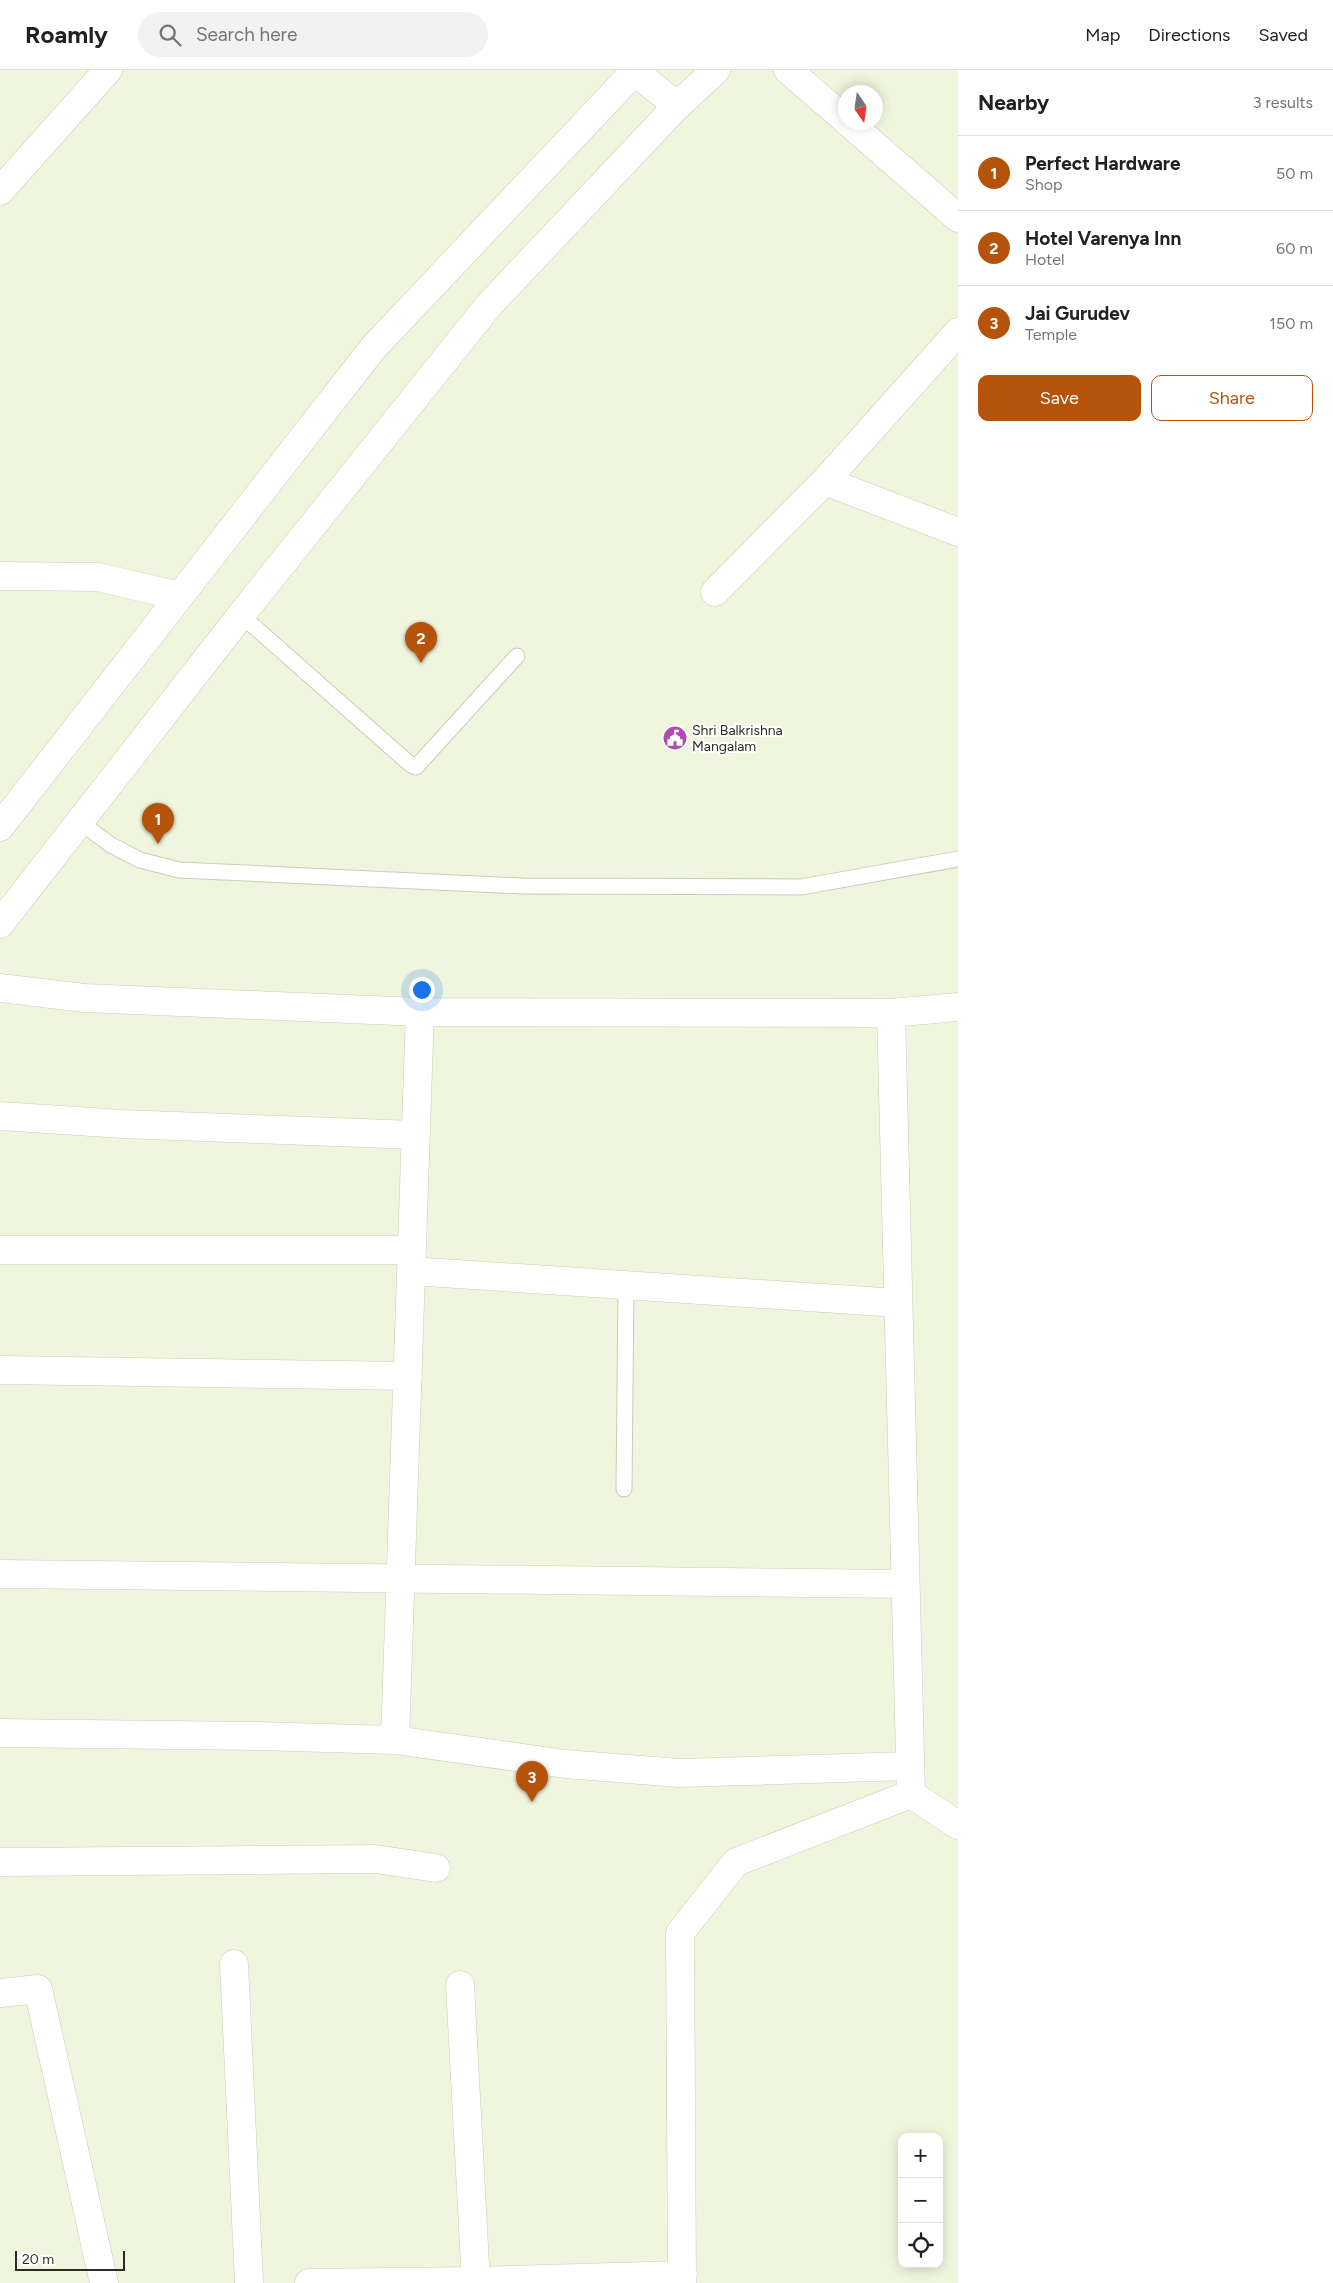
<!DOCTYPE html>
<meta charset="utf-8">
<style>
:root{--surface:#fff;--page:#f2f2f2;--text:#202124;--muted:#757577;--line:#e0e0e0;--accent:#b45309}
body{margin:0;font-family:Figtree,sans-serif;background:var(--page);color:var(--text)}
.controls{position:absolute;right:15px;bottom:15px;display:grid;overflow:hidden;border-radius:10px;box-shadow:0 2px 12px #0003}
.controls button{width:45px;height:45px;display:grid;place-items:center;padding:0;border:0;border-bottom:1px solid var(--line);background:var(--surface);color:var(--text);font:25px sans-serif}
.compass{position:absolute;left:838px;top:15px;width:45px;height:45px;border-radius:50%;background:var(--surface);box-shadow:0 2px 12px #0003;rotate:167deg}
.scale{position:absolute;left:15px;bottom:12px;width:110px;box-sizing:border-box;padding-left:5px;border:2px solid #2b2d24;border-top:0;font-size:14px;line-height:18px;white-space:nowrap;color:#2b2d24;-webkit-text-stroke:4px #fff;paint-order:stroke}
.you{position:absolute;left:421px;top:919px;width:18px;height:18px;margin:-12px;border:4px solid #fff;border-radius:50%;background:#1a73e8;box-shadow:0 0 0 8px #1a73e833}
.badge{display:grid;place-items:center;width:32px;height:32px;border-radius:50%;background:var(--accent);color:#fff;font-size:16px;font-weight:700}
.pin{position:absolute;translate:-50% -41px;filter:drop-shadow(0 1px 2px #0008)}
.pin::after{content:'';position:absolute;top:26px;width:18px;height:15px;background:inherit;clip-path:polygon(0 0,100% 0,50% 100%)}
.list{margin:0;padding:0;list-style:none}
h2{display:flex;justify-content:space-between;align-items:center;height:65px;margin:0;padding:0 20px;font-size:21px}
h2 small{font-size:16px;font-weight:400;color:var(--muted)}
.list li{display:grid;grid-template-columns:32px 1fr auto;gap:15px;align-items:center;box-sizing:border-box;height:75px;padding:0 20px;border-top:1px solid var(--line)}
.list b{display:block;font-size:19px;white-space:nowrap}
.list p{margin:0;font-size:16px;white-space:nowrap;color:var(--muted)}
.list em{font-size:16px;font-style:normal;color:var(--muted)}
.actions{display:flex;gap:10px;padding:15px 20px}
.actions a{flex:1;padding:11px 0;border:1px solid var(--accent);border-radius:10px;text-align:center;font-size:18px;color:var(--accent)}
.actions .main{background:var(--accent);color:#fff}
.icon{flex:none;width:28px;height:28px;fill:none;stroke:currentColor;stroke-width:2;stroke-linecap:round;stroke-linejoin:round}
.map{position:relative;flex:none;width:958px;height:2213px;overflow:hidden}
header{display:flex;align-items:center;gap:30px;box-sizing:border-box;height:70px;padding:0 25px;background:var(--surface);border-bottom:1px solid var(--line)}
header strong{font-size:24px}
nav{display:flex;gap:28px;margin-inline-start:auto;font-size:18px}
.search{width:350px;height:45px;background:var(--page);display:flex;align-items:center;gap:12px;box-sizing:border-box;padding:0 18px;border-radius:28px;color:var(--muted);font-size:19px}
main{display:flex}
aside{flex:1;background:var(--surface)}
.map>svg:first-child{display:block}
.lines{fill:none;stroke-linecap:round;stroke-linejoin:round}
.lane-casing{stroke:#c8cdb7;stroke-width:17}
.street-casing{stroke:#c8cdb7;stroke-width:29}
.primary-casing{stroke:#c8cdb7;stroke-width:29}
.lane{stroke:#fff;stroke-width:15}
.street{stroke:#fff;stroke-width:28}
.primary{stroke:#fff;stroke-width:28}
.labels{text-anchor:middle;stroke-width:4;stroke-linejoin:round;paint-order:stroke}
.poi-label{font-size:14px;fill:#2b2d24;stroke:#fff;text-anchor:start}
</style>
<header>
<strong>Roamly</strong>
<div class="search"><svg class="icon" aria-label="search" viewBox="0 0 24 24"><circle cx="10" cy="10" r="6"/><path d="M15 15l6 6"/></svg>Search here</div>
<nav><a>Map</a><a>Directions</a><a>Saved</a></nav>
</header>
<main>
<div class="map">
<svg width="958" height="2213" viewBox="0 0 958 2213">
<rect width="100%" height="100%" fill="#f0f6de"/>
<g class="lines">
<defs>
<path id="lane" d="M241,545L411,695L416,697L517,586
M80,752L111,775L140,790L179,800L522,816L801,817L958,789
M624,1419L626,1215"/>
<path id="street" d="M633,0L677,36
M788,0L846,50
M848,52L958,148
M0,121L108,0
M825,411L958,462
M0,506L98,507L179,526
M715,522L825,411L958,262
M0,918L84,928L420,942L891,943L958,937
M891,943L911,1724
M0,1046L122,1054L416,1065
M0,1180H412
M411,1201L898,1233
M0,1300L408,1306
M0,1504L905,1514
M0,1663L257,1666L395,1670L565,1694L679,1703L910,1696
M395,1670L420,942
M911,1724L958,1755
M0,1792L375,1789L436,1798
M234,1894L249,2213
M460,1915L476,2213
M0,1923L38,1919L104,2213
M309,2213L476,2211L683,2205
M682,2213L680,1863L736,1792L911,1724"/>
<path id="primary" d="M0,757L373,278L636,0
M0,854L241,545L489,235L677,36L716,0"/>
</defs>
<use href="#lane" class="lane-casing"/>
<use href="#street" class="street-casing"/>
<use href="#primary" class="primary-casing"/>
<use href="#lane" class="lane"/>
<use href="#street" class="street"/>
<use href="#primary" class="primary"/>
</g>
<defs>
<symbol id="civic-disc" viewBox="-11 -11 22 22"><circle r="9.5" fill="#b14baf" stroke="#fff"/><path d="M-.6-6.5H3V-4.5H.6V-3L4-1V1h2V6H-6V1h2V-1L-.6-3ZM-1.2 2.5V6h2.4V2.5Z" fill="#fff"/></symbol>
</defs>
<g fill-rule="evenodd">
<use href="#civic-disc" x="661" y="654" width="28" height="28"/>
</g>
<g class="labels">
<g class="poi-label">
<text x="692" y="665">Shri Balkrishna<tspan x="692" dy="16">Mangalam</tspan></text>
</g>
</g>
</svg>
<div class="controls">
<button>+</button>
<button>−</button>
<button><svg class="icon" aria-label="locate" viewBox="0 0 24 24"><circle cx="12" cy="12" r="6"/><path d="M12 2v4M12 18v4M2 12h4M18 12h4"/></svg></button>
</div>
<svg class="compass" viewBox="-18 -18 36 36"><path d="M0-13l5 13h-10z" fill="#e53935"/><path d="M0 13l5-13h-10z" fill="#757577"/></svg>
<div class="scale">20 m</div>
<div class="you"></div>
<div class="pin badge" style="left:158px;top:774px">1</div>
<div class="pin badge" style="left:421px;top:593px">2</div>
<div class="pin badge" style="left:532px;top:1732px">3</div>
</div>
<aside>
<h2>Nearby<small>3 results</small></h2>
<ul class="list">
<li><span class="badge">1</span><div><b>Perfect Hardware</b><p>Shop</p></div><em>50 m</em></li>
<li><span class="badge">2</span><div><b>Hotel Varenya Inn</b><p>Hotel</p></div><em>60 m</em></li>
<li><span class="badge">3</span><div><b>Jai Gurudev</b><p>Temple</p></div><em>150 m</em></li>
</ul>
<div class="actions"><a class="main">Save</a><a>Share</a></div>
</aside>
</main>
